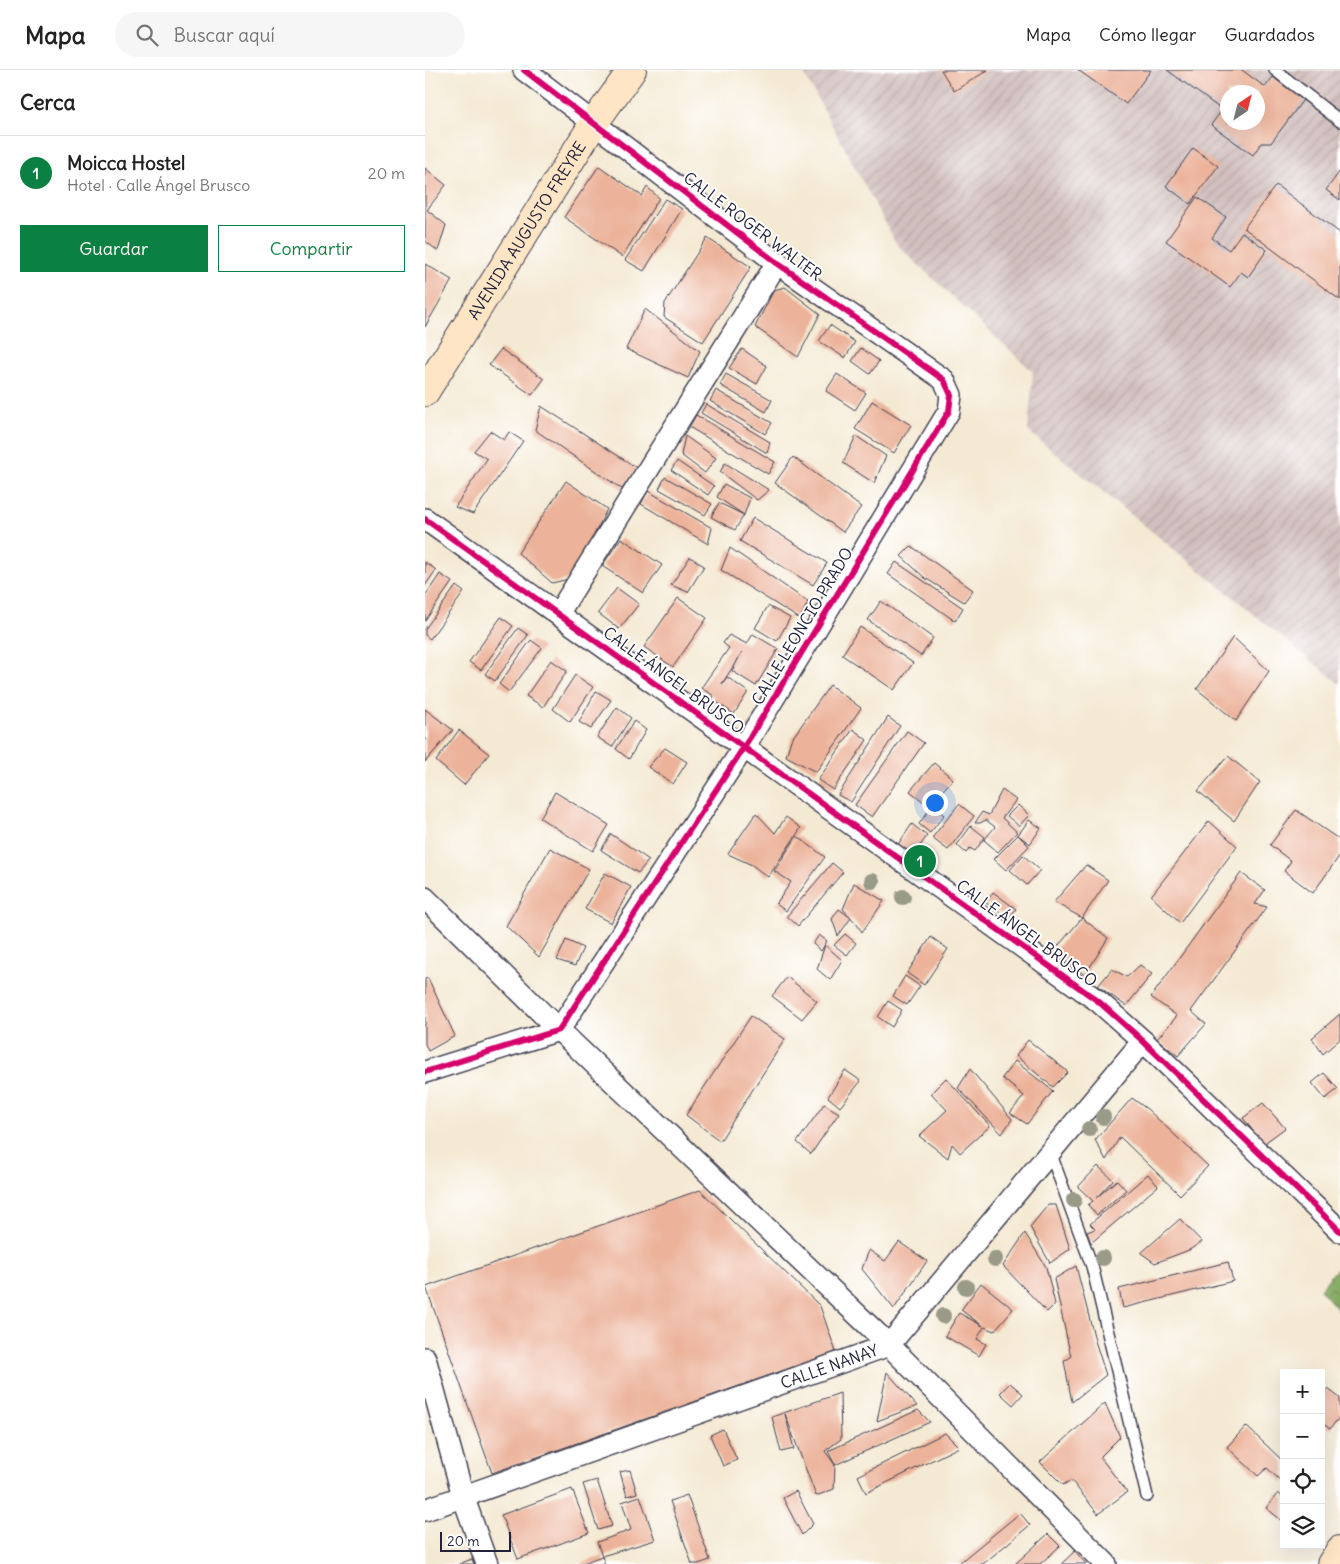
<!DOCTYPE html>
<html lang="es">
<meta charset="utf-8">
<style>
:root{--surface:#fff;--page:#f6f6f6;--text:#222;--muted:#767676;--line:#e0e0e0;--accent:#0b8043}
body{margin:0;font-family:Delius,sans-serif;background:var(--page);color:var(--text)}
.controls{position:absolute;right:15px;bottom:15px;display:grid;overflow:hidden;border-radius:0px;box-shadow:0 5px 20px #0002}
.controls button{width:45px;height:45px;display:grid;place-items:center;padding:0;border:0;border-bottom:1px solid var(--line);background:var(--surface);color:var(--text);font:25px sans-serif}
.compass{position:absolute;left:795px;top:15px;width:45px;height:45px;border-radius:50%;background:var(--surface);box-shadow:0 5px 20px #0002;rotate:35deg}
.scale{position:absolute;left:15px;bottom:12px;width:71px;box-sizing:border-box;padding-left:5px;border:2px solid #22223b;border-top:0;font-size:14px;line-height:18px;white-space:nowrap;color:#22223b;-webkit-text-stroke:4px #fff;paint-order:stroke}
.you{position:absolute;left:509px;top:732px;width:18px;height:18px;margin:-12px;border:4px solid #fff;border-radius:50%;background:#1a73e8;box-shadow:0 0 0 8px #1a73e833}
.badge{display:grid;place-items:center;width:32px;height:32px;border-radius:50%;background:var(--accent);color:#fff;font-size:16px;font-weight:700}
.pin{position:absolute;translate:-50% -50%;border:2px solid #fff;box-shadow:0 1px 5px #0006}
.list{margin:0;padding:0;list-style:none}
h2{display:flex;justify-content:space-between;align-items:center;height:65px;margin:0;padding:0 20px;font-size:21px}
h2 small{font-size:16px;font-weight:400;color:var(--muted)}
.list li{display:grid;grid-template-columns:32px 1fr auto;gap:15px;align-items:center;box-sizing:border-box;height:75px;padding:0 20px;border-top:1px solid var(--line)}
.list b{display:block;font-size:19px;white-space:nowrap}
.list p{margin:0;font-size:16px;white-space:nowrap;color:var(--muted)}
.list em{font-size:16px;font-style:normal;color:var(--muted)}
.actions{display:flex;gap:10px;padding:15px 20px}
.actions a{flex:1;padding:11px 0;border:1px solid var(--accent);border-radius:0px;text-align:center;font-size:18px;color:var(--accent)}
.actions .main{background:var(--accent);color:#fff}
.icon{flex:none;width:28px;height:28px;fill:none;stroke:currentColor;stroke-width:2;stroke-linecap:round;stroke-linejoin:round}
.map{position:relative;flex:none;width:915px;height:1494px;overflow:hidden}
header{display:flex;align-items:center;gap:30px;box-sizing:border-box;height:70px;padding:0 25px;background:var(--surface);border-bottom:1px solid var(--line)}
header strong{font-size:24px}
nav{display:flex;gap:28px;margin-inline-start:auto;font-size:18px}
.search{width:350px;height:45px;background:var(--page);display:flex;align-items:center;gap:12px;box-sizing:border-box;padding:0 18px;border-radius:28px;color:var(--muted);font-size:19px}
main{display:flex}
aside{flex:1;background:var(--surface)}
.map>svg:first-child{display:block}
.industrial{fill:url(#industrial-furrows);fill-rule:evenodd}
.forest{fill:url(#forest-crowns);stroke:#52664e}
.building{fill:#ecb29a;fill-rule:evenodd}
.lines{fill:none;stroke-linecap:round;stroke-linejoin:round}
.lane-casing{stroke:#424052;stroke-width:14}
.street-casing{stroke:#424052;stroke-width:24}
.secondary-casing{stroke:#424052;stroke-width:30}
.lane{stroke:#fff;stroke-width:11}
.street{stroke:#fff;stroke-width:21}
.secondary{stroke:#fde5c5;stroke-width:28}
.cycleway-casing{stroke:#fff;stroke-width:9}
.cycleway{stroke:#d6006c;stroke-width:6}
.tree{fill:#9a9a89}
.labels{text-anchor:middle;stroke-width:4;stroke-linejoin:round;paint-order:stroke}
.street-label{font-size:16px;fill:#22223b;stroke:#fff}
</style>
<header>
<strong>Mapa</strong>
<div class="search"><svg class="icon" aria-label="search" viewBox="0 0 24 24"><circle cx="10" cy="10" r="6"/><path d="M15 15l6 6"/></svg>Buscar aquí</div>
<nav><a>Mapa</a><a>Cómo llegar</a><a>Guardados</a></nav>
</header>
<main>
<aside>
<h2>Cerca<small></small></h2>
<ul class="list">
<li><span class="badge">1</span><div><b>Moicca Hostel</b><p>Hotel · Calle Ángel Brusco</p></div><em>20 m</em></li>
</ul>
<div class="actions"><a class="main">Guardar</a><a>Compartir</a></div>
</aside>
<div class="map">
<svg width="915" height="1494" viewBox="0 0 915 1494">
<defs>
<pattern id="industrial-furrows" width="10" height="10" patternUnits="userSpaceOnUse" patternTransform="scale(1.25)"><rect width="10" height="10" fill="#d1bfbd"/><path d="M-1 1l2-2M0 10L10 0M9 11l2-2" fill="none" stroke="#b3a4a3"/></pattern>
<pattern id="forest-crowns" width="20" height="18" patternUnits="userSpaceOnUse" patternTransform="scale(1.25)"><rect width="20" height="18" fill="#83a960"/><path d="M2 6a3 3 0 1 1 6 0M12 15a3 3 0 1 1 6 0" fill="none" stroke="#6b8950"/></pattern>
</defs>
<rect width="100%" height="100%" fill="#fff"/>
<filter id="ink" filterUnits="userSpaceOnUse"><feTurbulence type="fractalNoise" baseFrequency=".02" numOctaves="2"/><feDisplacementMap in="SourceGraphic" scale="10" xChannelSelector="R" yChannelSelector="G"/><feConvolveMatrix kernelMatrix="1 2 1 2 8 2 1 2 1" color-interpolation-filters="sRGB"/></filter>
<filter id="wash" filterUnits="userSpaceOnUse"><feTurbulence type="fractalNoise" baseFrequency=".0096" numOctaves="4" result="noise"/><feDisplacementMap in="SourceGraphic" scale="20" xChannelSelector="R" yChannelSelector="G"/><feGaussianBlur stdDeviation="1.12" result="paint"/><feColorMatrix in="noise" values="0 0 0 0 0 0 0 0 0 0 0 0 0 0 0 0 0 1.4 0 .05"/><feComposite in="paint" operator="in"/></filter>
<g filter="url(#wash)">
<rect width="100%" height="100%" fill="#f4e9d3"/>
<path class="industrial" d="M377,0H915V614L603,361L608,302L472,175ZM802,22H832V52H802Z"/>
<path class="forest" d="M915,1195V1242L895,1219Z"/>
<g id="blocks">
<path class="building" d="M516,0H563L529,21Z
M653,0H726L701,34Z
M742,0H817L840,17L848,7L878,30L846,73H836L828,85L786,55L797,40ZM802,22H832V52H802Z
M768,78L793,96L765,134L741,116Z
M174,96L217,126L222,117L234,128L197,187L139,147Z
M0,98L21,115L2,140L21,155L13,181L0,171Z
M915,101V130L901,120Z
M851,115L915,163V230L819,158Z
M772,127L801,147L787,168L804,180L817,162L842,180L823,207L816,202L805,217L741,171Z
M240,129L257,139L219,201L200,190Z
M282,168L326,197L278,272L239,247L240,233Z
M0,194L27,210L0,257Z
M360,217L395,244L373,287L330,257L349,220Z
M220,239L275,281L263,308L201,279Z
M405,255L430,272L420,288L394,271Z
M436,278L454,291L445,304L427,291Z
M76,279L119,309L107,325L64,295Z
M317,279L342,296L332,314L304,298Z
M301,304L347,330L341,342L295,315Z
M412,304L441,323L430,340L401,321Z
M291,320L347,353L340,364L285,331Z
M447,331L486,355L469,383L430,359Z
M281,334L345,372L342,383L276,343Z
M116,336L212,398L197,419L110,360Z
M271,345L350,392L343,404L264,357Z
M65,361L79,370L84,362L98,371L48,444L30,437L62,389L49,381Z
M260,366L291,388L280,403L256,385Z
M431,366L461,386L449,413L418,393Z
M368,387L436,437L418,462L350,413Z
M252,391L289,416L283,425L246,400Z
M300,393L344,420L332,430L295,402Z
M240,407L287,434L280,445L234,419Z
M141,411L182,439L148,508L127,513L93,483Z
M299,414L325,428L319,445L292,427Z
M223,421L287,458L283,474L216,434Z
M294,433L319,445L310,460L286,447Z
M328,448L402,493L388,515L315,471Z
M196,468L237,495L218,523L177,496Z
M486,476L548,520L539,532L500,508L476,486Z
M305,478L383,532L375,549L296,500Z
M265,487L279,496L263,522L246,515Z
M0,492L11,500L0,516Z
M471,492L538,538L530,551L463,504Z
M15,504L27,512L0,551V526Z
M31,516L39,522L5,569L0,565V559Z
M192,518L214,534L194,559L173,543Z
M253,528L282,548L248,597L219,577Z
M456,531L508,568L496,586L443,550Z
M343,536L365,548L352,571L330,558Z
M76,547L88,556L56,600L44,592Z
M435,557L488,593L469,620L417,585Z
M93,558L103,565L70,611L60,604Z
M328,564L353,579L331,616L307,601L317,582L297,614L302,607L323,622L309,644L287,629L289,626L276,618L304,578L298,573L304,565L322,574Z
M808,567L844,601L811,651L772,619Z
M106,570L117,578L84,622L74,614Z
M126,590L142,601L118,637L101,626Z
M150,605L168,617L145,652L128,639Z
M405,615L436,638L391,702L361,686L366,670Z
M171,621L186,630L166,659L154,652Z
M192,637L206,648L187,677L172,667Z
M0,639L28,660L0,692Z
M463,647L475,656L426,732L413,725Z
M209,651L221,660L204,689L191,679Z
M428,659L442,670L408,720L393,710Z
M34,660L64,684L39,715L11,691Z
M482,661L499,673L447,747L430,735Z
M240,678L262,692L248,714L223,697Z
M803,686L835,712L809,751L773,721Z
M509,693L528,709L504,736L485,721Z
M577,720L591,730L577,748L592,762L573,782L559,770L570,757L561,750L555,753H550L557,742L564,745Z
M130,722L184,755L168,781L115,748Z
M534,734L549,746L523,780L507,768Z
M593,735L604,745L594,756L582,746Z
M507,736L519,745L505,763L494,754Z
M871,740L915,770V785L888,823L859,801L866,791L845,775Z
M331,743L350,763L361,747L376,758L343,807L327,795L303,784Z
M604,750L616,758L605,774L593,765L604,776L581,800L569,789L593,765Z
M784,751L812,776L755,853L726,826Z
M487,754L502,766L487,787L472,776Z
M546,756L560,767L550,781L545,778L541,783L532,775Z
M186,764L224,790L213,803L176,780Z
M372,766L400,787L361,841L351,834L366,812L349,801Z
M125,778L164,799L114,887L81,856Z
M598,785L615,800L602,815L585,800Z
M407,793L418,802L373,856L362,846Z
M661,795L683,810L657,848L683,868L660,905L628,882L657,848L629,832Z
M180,803L206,817L186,853L160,839Z
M816,803L840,820L830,834L842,837L766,941L781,954L753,986L732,969L752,946L726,927Z
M429,813L459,831L437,862L431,853L418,839Z
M568,822L591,839L584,848L561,833Z
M414,839L426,848L413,866L407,849Z
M420,864L431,873L422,885L409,875Z
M394,865L402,871L396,881L388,874Z
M506,867L523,879L499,915L482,903Z
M141,870L158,878L150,896L132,890Z
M400,875L417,890L405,910L392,899Z
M715,895L727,904L701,936L673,916L687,899L702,907Z
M480,906L495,916L482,935L468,926Z
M362,907L392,931L377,949L347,926Z
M3,908L30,966L3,981L0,974V909Z
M463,931L477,940L467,957L453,947Z
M915,944V969L898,984L887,968Z
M326,946L360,969L295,1071L261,1045Z
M603,970L643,1002L628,1017L591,986Z
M590,991L628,1021L602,1054L585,1043L599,1026L577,1008Z
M545,999L587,1049L577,1064L533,1018Z
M420,1000L436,1011L415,1037L403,1027Z
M899,1003L913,1019L900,1029L887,1013Z
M521,1008L565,1056L535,1083L527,1074L523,1088L494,1066L522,1040L506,1023Z
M707,1028L722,1039L783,1096L755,1125L695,1067L681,1090L670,1070Z
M838,1033L860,1058L841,1072V1078L818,1048Z
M399,1034L414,1043L386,1084L372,1072Z
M673,1096L688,1110L671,1128L692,1110L701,1120L672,1145L663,1135L668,1131L653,1117Z
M723,1104L733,1116L666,1173L662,1162L670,1159L665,1154Z
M275,1120L395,1236L411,1282L67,1403L1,1217Z
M623,1135H631L645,1179L625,1193L605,1157Z
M755,1149L777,1172L764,1180L730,1193L716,1183Z
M600,1163L621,1197L630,1234L622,1242L578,1196Z
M474,1172L502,1191L469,1239L437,1199L444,1180L460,1191Z
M803,1192L808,1211L698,1238L694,1219Z
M651,1196L671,1274L681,1305L647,1332L639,1291L646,1287L629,1209Z
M556,1213L588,1239L569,1261L559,1257L552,1269L561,1274L554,1286L520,1266L534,1243L558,1256L536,1240Z
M462,1302L492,1336L452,1351Z
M585,1313L598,1324L588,1335L575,1323Z
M903,1319L915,1328V1346L905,1359L896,1352V1326Z
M415,1323L416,1369L400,1381L410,1395L409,1419L391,1426L360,1344L369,1379L356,1382L347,1347Z
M680,1333L695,1367L675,1387L702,1422L673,1444L646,1410L638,1415L615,1392Z
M493,1340L505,1352L410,1395L403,1381Z
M821,1356L859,1392V1414L842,1398L833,1406L802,1377Z
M298,1359L312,1390L298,1396L285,1365Z
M520,1363L534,1377L441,1423L433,1406Z
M205,1400L212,1423L202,1426L195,1402Z
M172,1410L187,1456L173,1460L158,1414Z
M147,1419L164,1463L93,1489L76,1445Z
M371,1421L388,1454L377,1465L358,1428Z
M853,1423L859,1428V1452L841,1438Z
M262,1425L285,1490L273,1494H267L245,1431Z
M215,1426L230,1470L177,1486L172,1472L206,1460L197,1432Z
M595,1443L605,1455L558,1494H535L534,1493Z
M623,1464L635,1476L615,1494H590Z
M650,1481L661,1494H636Z
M177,1486L180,1494H155Z
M47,1489L49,1494H34Z"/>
</g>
</g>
<g filter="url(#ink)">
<use href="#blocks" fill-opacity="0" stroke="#424052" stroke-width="1"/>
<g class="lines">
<defs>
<path id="lane" d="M850,0L915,51
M625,1082L667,1196L722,1426"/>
<g id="street">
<path d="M0,449L673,931L718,971L915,1161"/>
<path d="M133,544L352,193"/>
<path d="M0,828L134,960L464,1275L681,1494"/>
<path d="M0,1002L134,960L319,677L524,341L526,325L519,310L352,193L99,0"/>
<path d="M0,1288L38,1426L62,1494"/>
<path id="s1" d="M0,1440L464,1275L718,971"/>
</g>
<g id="secondary">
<path id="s2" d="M0,322L169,53L207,0"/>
<path d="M906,1494L915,1480"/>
</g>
</defs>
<use href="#lane" class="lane-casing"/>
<use href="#street" class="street-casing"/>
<use href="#secondary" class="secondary-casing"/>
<use href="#lane" class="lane"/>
<use href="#street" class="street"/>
<use href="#secondary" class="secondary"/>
<defs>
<path id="cycleway" d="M0,449L673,931L718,971L915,1161
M0,1002L134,960L319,677L524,341L526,325L519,310L352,193L99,0"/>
</defs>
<use href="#cycleway" class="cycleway-casing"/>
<use href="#cycleway" class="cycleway"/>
</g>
<g class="tree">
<circle cx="447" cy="811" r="8"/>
<circle cx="478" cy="827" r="8"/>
<circle cx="678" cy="1047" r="8"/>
<circle cx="664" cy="1059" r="8"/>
<circle cx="649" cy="1130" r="8"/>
<circle cx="678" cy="1188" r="8"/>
<circle cx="570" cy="1189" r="8"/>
<circle cx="541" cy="1217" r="8"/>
<circle cx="518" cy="1246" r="8"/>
</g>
</g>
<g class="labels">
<g class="street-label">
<text transform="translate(328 156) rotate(37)" y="6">CALLE ROGER WALTER</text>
<text dy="6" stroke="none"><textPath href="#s2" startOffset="191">AVENIDA AUGUSTO FREYRE</textPath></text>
<text transform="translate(377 556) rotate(-59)" y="6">CALLE LEONCIO PRADO</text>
<text transform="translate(249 610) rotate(36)" y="6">CALLE ÁNGEL BRUSCO</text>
<text transform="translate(602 863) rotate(36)" y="6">CALLE ÁNGEL BRUSCO</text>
<text dy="6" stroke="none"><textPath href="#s1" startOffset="429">CALLE NANAY</textPath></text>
</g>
</g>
</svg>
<div class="controls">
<button>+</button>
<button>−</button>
<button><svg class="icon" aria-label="locate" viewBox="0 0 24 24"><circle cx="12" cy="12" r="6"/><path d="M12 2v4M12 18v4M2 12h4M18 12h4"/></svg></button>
<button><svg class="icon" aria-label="layers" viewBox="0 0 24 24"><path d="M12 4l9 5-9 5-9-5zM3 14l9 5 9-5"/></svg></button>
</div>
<svg class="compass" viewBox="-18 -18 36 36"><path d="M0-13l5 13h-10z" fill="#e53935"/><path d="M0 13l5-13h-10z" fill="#767676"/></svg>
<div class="scale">20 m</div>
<div class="you"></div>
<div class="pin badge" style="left:495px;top:791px">1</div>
</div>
</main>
